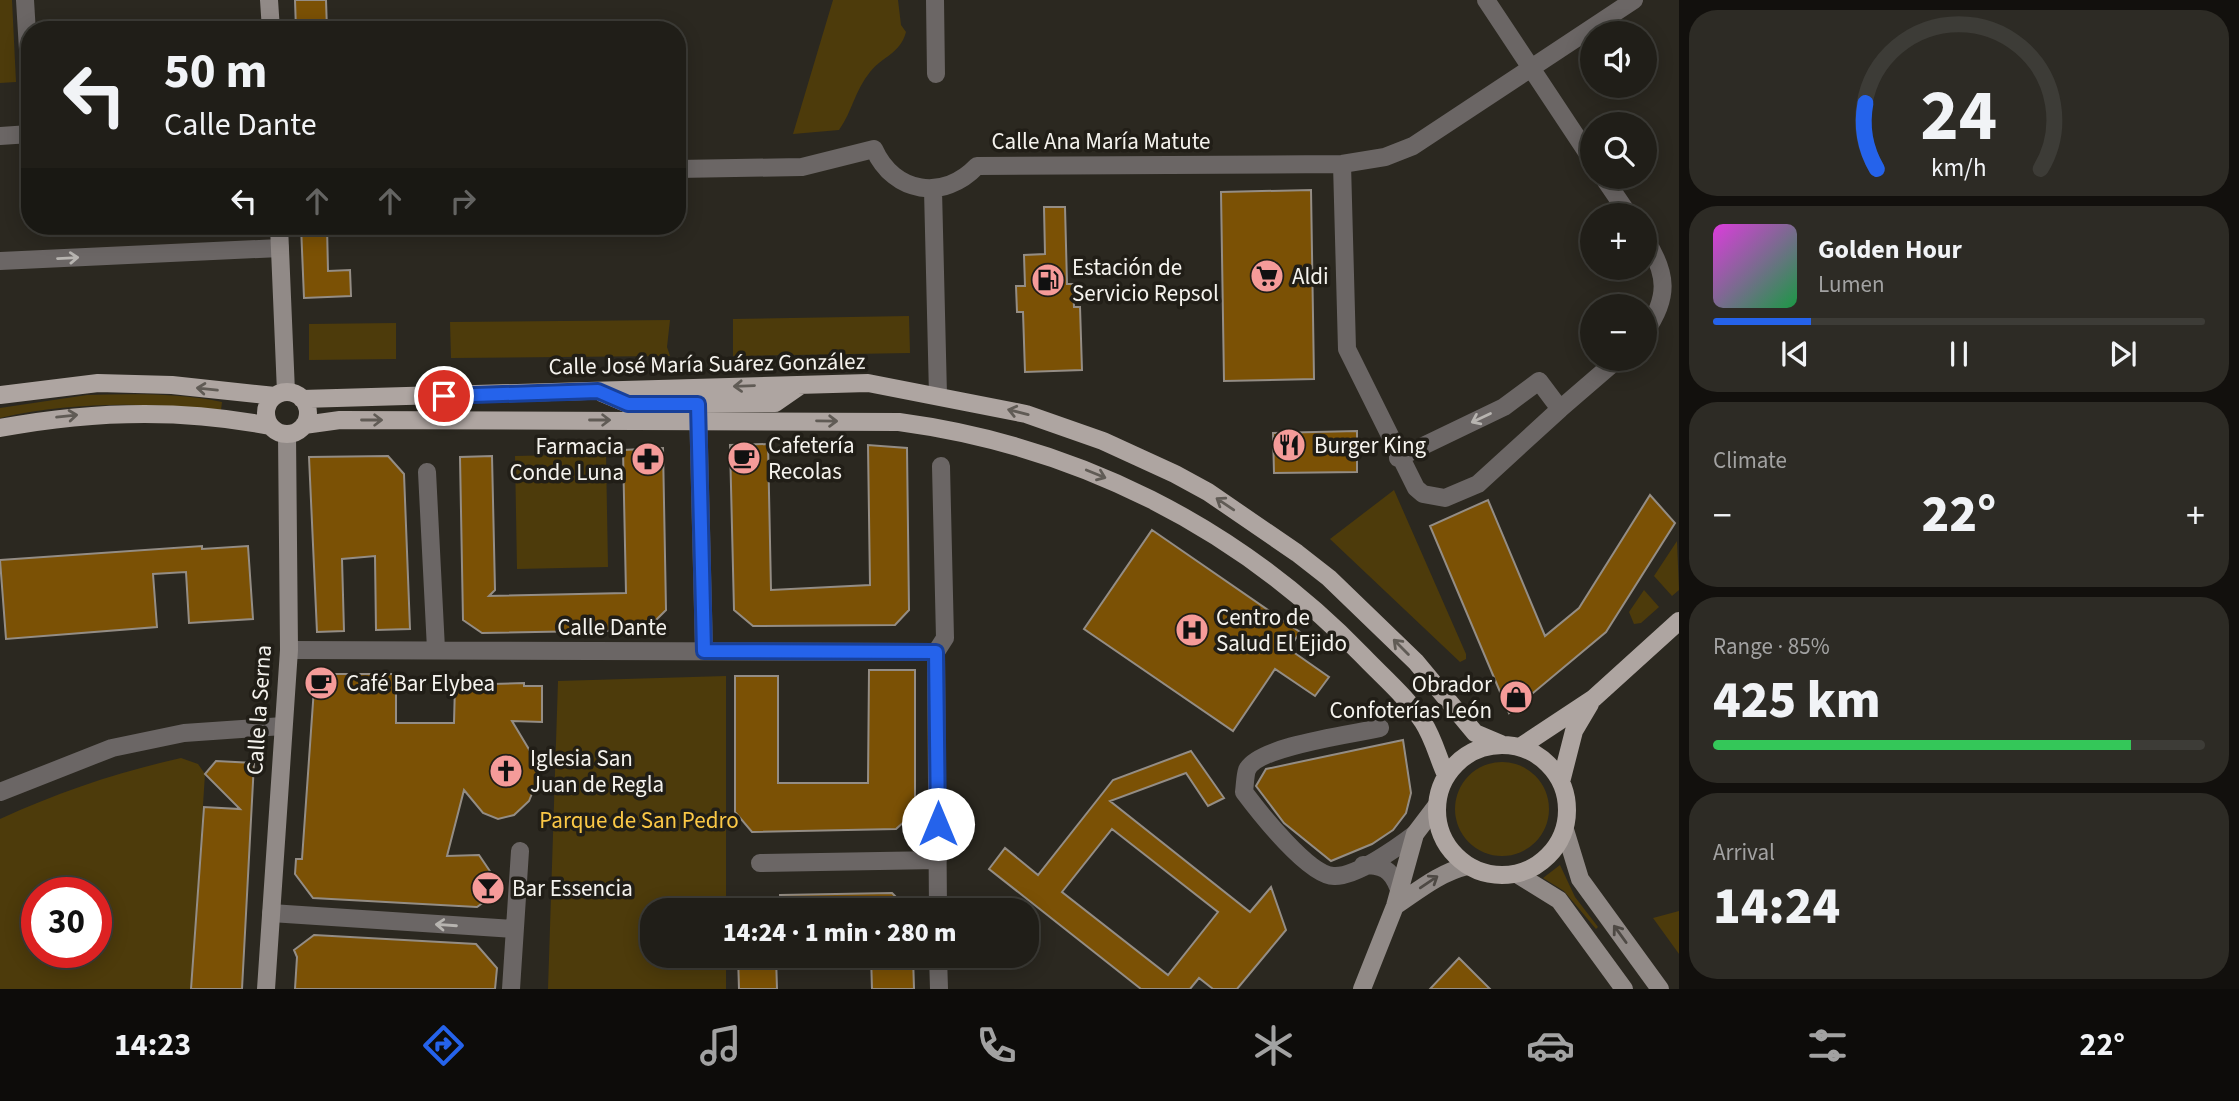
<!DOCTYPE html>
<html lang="en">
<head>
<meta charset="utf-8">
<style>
	:root { --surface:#201e18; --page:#2d2b25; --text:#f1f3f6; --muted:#a2a2a2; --line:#3d3c37; --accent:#2563eb }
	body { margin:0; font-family:"Source Sans 3",sans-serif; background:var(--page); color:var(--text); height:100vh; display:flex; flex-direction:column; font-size:26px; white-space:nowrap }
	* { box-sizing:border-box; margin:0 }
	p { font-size:23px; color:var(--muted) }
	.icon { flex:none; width:38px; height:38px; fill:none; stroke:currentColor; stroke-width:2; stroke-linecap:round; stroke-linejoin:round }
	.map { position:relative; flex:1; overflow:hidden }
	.drawer { display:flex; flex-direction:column; gap:10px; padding:10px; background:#12100d; width:560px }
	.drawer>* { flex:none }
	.guide { position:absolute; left:21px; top:21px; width:665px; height:214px; border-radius:28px; box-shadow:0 4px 18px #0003,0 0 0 2px var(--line); background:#201e18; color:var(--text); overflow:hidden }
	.fabs { position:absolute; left:1580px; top:21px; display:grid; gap:14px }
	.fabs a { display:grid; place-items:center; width:77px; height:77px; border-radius:50%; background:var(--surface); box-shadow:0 4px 18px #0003,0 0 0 2px var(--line); font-size:35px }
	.speed { position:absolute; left:21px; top:877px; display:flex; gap:14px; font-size:35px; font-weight:700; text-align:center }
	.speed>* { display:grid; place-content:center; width:91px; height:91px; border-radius:50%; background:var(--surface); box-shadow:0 4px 18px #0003,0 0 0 2px var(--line); line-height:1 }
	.speed .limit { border:10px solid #d22; background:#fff; color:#111 }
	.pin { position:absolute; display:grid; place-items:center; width:60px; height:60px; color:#fff; margin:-30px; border:4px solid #fff; border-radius:50%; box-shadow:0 2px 7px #0007 }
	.me { position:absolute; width:77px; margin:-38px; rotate:0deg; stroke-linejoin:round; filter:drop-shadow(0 0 5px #0008) }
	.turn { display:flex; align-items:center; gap:24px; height:147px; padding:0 28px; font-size:32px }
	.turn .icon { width:91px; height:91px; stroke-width:2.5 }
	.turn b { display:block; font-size:49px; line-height:60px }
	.lanes { display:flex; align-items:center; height:66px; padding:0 28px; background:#0003; justify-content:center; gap:35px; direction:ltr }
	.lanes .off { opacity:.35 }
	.big { font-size:52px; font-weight:800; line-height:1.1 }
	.drawer .card { flex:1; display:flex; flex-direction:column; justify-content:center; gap:10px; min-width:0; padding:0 24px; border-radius:28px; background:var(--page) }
	.drawer .dial { align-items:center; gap:0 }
	.dial svg { height:182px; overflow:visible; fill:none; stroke:var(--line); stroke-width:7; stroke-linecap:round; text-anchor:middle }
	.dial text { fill:var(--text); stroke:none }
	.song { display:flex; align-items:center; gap:21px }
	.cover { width:84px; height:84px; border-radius:10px; background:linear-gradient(135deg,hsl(300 70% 55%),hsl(140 70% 35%)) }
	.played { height:7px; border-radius:4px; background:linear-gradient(90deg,var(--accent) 20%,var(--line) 20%) }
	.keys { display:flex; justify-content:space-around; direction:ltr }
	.heat { display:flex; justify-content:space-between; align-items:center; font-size:38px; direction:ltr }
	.charge { height:10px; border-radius:5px; background:linear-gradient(90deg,#34c759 85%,var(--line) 0) }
	.trip { position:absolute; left:640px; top:898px; width:399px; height:70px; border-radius:28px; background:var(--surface); box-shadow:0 4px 18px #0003,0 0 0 2px var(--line); font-weight:800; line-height:70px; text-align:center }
	.dock { display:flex; height:112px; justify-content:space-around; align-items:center; background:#0d0c0a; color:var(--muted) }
	.dock .icon { width:49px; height:49px }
	.dock .active { color:var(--accent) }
	.dock b { font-size:32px; color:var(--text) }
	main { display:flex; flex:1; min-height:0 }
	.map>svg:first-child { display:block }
	.green { fill:#4d3b0b; fill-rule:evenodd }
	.building { fill:#7b5105; stroke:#948d85; stroke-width:2; fill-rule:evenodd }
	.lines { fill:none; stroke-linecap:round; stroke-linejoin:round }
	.street { stroke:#6b6665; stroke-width:18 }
	.secondary { stroke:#918a87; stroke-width:18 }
	.primary { stroke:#aea5a1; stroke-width:18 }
	.oneway { stroke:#b7b4b0 }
	.oneway2 { stroke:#605b55 }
	.oneway3 { stroke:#4e4944 }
	.route-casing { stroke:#184099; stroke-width:18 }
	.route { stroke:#2563eb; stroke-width:12 }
	.labels { text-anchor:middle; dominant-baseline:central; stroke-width:7; stroke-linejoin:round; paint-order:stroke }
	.street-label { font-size:23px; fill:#f5f3ee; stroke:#211e17 }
	.poi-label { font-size:23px; fill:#f5f3ee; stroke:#211e17; text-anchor:start }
	.park-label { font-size:23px; fill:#fbc846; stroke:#211e17 }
</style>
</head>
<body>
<main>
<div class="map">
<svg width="1679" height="989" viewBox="0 0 1679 989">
	<rect width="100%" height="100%" fill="#2b2820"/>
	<!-- green -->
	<path class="green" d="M0 0H12L16 82 0 83Z
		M833 0H898L901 25 906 32C900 54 883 56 870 72 855 90 852 112 839 130L793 134Z
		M909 316 910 353 733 356V319Z
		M670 320 667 347 670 356 451 358 450 322Z
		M396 323V359L309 360V324Z
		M87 395C132 394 178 393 222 402L221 410C146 403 75 401 0 418V408Z
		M606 454 608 567 517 569 515 456Z
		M1394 490 1466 654V659L1460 662 1330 539Z
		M1677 541 1679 590 1672 596 1654 576Z
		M1644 590 1659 607 1641 623 1634 624 1629 612Z
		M726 676V910H653V956H726V989H548L558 681Z
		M181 758 198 764 205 774 191 989H0V819C59 792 118 772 181 758ZM37 892H96V952H37Z
		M1455 809a47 47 0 1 1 94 0a47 47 0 1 1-94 0Z
		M1560 865 1575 897 1598 927 1596 929 1564 891 1543 878Z
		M1679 911V954L1653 918Z"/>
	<!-- building -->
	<path class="building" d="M295 0H326L327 30H296Z
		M1311 190 1314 379 1224 381 1221 192Z
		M1044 207H1065L1067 284H1073L1074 307H1080L1082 370 1025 372 1023 312H1017L1016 286H1025L1024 255 1045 254Z
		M301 226H327L328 271 350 270 351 296 304 298Z
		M1357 431V472L1274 473 1273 433Z
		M768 444 771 590 870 585 868 445 907 448 909 610 895 625 753 626 734 610 730 445Z
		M663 448 666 610 646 630 482 633 463 620 460 457 492 456 495 590 489 596 626 593 623 450Z
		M388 456 404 474 410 629 376 630 375 556 342 559 344 631 317 632 309 457Z
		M1650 495 1675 523 1606 632 1509 713 1430 526 1488 500 1545 636 1579 608Z
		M1152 530 1300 632 1289 649 1329 677 1315 696 1275 669 1233 731 1084 629Z
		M202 546V549L248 546 253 619 189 623 186 572 153 574 157 627 6 639 0 560Z
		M869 670H915V812L896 829 752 832 735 812V676H778V783H868Z
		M315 674H396V723H454L455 685 524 683V686H542V722L512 721 539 766 540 781H537L529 801 514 815 498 819 483 813 464 790 447 856 479 855 502 889 477 907 313 898 295 874 296 859H302Z
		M1403 740 1411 793 1406 813 1393 830 1372 844 1331 861 1284 823 1256 786 1266 769Z
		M1191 751 1224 798 1208 806 1186 773 1110 801 1250 912 1271 887 1286 930 1237 989H1213L1199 978 1190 989H1141L989 869 1005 848 1038 875 1113 780ZM1112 829 1218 912 1168 975 1062 892Z
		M216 761 254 763 242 989H191L204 807 240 809 205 774Z
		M892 893 909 910H780V895Z
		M314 935 476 944 497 968 495 989H295L297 957 294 950Z
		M738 956H776L777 989H739Z
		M871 956H913L914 989H872Z
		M1459 958 1490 989H1430Z"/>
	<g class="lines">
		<!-- street -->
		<path class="street" d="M25 0 30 83
			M935 0 936 74
			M1486 0 1592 160
			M0 136 30 134
			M1342 164 1347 349 1416 488 1423 494 1445 498 1478 484 1560 409 1539 381 1504 407 1398 458
			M677 169 802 167 874 149C894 194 944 201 977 166L1342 164 1385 157 1413 146 1634 0
			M1603 177 1629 215
			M933 190 938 395
			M1645 239C1668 274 1669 298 1645 332
			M0 261 280 248
			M698 406 704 651
			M1560 409 1618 359
			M427 472 436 649
			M289 650 936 652
			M1380 728C1354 734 1257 746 1247 770 1245 776 1245 785 1244 792 1259 812 1309 876 1334 876 1356 877 1398 847 1415 834
			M0 792 112 748 184 733 283 726
			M760 863 938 860
			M1363 865C1382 865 1391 869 1398 887
			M938 910 936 652 945 638 941 466
			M271 913 514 929
			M938 956 939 989
			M511 989 520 851"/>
		<!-- secondary -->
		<path class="secondary" d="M269 0 271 30
			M279 226 286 392
			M1565 830 1580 879 1660 989
			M1517 874 1559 900 1624 989
			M1395 906C1419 890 1439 873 1467 866
			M266 989 289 650 287 434
			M1362 989 1395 906 1415 834 1437 805"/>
		<!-- primary -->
		<path class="primary" d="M266 413a21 21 0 1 1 42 0a21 21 0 1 1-42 0Z
			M602 393 628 404 775 403 801 385
			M0 395 98 383 172 385 275 396
			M302 399 868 383 1026 414 1103 441 1175 474 1208 492 1297 553 1329 578 1416 662 1475 733 1501 744
			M304 425 340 420 899 422C1077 446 1237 526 1363 656 1383 677 1407 697 1423 722 1434 739 1438 758 1446 775
			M0 428C90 411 180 408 270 426
			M1437 810a65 65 0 1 1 130 0a65 65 0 1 1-130 0Z
			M1520 747 1594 698 1679 621
			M1561 782 1574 731 1590 704"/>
	</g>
	<!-- one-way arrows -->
	<defs><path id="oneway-shaft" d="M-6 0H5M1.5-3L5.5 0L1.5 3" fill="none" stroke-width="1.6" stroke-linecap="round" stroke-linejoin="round" transform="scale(1.75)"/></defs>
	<g class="oneway">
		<use href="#oneway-shaft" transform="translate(68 258) rotate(-3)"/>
		<use href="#oneway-shaft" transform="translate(1481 418) rotate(155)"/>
		<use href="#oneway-shaft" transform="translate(446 925) rotate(-176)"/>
	</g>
	<g class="oneway2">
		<use href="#oneway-shaft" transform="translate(744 386) rotate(178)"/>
		<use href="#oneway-shaft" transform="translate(207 389) rotate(-174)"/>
		<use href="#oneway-shaft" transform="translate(1018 412) rotate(-166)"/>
		<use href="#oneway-shaft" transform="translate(67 416) rotate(-6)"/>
		<use href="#oneway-shaft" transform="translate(372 420)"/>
		<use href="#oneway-shaft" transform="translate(600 420)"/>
		<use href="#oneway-shaft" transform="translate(827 421) rotate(1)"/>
		<use href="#oneway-shaft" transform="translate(1096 474) rotate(22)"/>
		<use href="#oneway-shaft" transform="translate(1225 504) rotate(-146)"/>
		<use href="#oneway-shaft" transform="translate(1401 647) rotate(-135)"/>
	</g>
	<g class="oneway3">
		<use href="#oneway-shaft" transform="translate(1429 882) rotate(-34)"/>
		<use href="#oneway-shaft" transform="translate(1620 934) rotate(-126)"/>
	</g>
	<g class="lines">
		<defs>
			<path id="route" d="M444 396 598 391 628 404H698L704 651 936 652 938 824"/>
		</defs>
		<!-- route casing -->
		<use href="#route" class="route-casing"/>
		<!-- route -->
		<use href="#route" class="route"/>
	</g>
	<!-- icons -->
	<defs>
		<symbol id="supermarket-disc" viewBox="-11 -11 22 22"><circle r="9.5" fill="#f59b99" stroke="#211e17"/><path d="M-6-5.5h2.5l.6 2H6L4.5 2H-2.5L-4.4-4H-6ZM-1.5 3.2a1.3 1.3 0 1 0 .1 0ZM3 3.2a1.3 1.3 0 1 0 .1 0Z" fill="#111"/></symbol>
		<symbol id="fuel-disc" viewBox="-11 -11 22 22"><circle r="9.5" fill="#f59b99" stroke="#211e17"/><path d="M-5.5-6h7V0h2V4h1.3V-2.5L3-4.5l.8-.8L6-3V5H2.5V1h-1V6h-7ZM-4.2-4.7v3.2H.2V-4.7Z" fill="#111"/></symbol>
		<symbol id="restaurant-disc" viewBox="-11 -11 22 22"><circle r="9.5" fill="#f59b99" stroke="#211e17"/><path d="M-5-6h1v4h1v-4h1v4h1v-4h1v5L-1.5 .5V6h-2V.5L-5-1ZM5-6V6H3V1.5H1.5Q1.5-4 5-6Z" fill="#111"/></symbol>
		<symbol id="cafe-disc" viewBox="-11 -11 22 22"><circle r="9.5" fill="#f59b99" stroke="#211e17"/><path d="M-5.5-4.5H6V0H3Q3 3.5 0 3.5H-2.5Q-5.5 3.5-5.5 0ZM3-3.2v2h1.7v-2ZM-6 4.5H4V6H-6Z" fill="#111"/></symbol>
		<symbol id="pharmacy-disc" viewBox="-11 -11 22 22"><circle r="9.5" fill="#f59b99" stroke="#211e17"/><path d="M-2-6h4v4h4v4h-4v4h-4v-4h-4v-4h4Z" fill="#111"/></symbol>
		<symbol id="hospital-disc" viewBox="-11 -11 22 22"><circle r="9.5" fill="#f59b99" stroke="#211e17"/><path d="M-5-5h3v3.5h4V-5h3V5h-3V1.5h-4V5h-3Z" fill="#111"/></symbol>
		<symbol id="shop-disc" viewBox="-11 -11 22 22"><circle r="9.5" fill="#f59b99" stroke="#211e17"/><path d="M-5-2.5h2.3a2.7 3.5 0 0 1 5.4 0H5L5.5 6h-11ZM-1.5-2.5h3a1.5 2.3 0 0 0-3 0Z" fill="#111"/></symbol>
		<symbol id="church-disc" viewBox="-11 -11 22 22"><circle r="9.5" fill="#f59b99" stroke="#211e17"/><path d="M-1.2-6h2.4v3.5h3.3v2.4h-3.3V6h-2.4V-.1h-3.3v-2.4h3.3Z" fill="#111"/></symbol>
		<symbol id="bar-disc" viewBox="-11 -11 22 22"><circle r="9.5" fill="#f59b99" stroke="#211e17"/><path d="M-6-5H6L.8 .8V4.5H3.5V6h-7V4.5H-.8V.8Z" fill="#111"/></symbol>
	</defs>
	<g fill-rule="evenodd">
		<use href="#supermarket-disc" x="1248" y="257" width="38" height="38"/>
		<use href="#fuel-disc" x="1029" y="261" width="38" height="38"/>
		<use href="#restaurant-disc" x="1270" y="426" width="38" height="38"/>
		<use href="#cafe-disc" x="725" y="439" width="38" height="38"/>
		<use href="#pharmacy-disc" x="629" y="440" width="38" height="38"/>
		<use href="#hospital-disc" x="1173" y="611" width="38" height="38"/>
		<use href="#cafe-disc" x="302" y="664" width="38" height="38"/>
		<use href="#shop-disc" x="1497" y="678" width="38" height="38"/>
		<use href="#church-disc" x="487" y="752" width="38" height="38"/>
		<use href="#bar-disc" x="469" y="869" width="38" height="38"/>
	</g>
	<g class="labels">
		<!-- street labels -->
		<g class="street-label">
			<text x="1101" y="141">Calle Ana María Matute</text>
			<text transform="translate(707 364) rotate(-1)">Calle José María Suárez González</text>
			<text x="612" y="627">Calle Dante</text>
			<text transform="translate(259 710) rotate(-86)">Calle la Serna</text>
		</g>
		<!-- poi labels -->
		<g class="poi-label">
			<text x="1072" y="267">Estación de<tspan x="1072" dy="26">Servicio Repsol</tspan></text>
			<text x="1292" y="276">Aldi</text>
			<text x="768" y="445">Cafetería<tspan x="768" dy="26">Recolas</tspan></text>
			<text x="1314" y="445">Burger King</text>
			<text x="624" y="446" text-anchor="end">Farmacia<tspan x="624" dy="26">Conde Luna</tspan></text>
			<text x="1216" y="617">Centro de<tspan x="1216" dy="26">Salud El Ejido</tspan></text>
			<text x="346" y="683">Café Bar Elybea</text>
			<text x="1492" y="684" text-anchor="end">Obrador<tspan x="1492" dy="26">Confoterías León</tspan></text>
			<text x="530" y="758">Iglesia San<tspan x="530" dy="26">Juan de Regla</tspan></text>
			<text x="512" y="888">Bar Essencia</text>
		</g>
		<!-- park labels -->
		<g class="park-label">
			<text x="639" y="820">Parque de San Pedro</text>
		</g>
	</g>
</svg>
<div class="fabs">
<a><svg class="icon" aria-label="sound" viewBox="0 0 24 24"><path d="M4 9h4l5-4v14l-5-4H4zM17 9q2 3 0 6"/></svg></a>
<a><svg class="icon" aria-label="search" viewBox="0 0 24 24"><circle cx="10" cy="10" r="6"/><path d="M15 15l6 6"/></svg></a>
<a>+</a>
<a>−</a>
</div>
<div class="speed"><div class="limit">30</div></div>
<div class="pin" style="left:444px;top:396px;background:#d93025"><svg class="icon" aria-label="arrive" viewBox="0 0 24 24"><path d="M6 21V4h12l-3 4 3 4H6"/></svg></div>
<svg class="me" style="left:938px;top:824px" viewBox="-20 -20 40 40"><circle r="19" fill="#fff"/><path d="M0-13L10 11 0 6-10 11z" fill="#2563eb"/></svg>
<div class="trip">14:24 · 1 min · 280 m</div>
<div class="guide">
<div class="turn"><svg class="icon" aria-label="left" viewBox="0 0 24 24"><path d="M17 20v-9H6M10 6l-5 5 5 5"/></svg><div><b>50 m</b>Calle Dante</div></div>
<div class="lanes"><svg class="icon" aria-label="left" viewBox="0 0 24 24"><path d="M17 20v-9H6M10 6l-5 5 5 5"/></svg><svg class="icon off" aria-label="ahead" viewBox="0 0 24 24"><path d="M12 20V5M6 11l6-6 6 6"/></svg><svg class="icon off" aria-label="ahead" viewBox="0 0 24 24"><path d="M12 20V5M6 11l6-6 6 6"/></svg><svg class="icon off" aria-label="right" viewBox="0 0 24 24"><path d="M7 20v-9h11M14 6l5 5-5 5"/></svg></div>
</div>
</div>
<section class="drawer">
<div class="card dial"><svg viewBox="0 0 100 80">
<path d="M14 69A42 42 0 1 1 86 69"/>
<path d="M14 69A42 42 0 0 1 9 40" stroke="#2563eb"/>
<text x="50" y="56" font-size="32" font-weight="700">24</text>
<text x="50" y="72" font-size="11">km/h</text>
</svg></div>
<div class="card">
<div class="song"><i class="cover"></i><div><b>Golden Hour</b><p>Lumen</p></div></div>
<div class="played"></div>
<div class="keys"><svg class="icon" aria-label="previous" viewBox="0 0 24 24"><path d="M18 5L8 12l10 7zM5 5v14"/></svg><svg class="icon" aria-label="pause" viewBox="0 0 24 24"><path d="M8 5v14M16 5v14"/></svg><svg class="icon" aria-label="next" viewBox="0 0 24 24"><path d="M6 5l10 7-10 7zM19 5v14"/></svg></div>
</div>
<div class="card"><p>Climate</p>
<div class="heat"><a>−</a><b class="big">22°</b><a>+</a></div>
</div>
<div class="card"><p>Range · 85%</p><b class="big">425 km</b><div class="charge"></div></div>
<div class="card"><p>Arrival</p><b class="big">14:24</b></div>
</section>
</main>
<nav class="dock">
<b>14:23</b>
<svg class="icon active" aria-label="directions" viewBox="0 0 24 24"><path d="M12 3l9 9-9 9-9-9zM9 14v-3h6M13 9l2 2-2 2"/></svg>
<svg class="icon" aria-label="music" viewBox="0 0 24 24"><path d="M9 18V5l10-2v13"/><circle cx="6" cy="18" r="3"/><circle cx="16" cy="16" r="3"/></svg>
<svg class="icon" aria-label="phone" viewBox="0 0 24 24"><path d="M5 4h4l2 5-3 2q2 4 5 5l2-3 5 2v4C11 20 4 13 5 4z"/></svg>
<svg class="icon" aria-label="climate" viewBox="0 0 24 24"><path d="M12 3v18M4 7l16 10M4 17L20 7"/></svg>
<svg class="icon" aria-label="car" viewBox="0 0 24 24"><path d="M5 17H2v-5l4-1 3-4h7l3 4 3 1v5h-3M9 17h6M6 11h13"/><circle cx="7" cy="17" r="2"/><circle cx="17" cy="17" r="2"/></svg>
<svg class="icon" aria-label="filters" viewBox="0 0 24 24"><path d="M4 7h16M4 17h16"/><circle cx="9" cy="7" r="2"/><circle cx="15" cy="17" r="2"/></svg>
<b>22°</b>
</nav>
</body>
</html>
